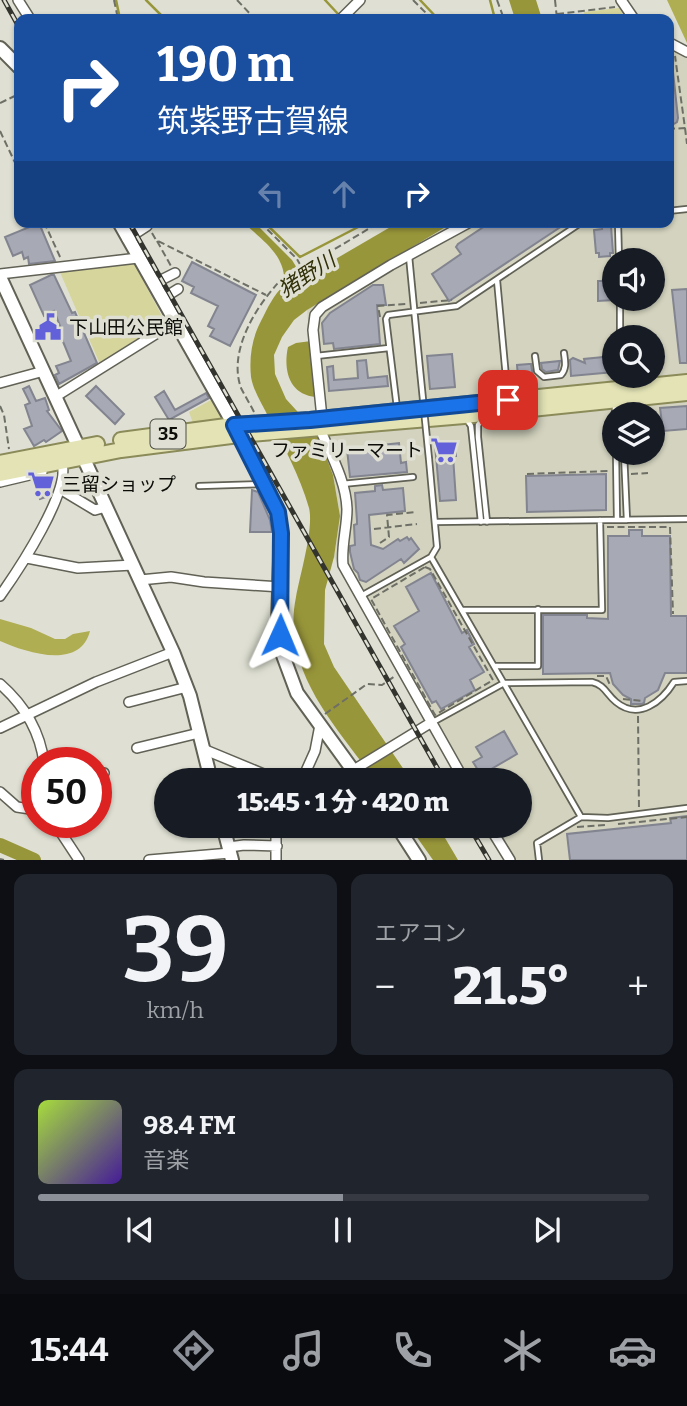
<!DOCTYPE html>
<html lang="ja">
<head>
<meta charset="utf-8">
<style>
	:root { --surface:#171b24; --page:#20242c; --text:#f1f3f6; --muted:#9ea1a6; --line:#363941; --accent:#8c9099 }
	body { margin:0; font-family:Bitter,"Noto Sans JP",serif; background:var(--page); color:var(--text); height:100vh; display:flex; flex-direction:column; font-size:26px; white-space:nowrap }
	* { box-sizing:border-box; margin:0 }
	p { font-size:23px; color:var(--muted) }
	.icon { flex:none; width:38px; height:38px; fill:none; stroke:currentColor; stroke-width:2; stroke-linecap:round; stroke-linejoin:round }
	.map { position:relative; height:860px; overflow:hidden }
	.details { display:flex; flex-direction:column; gap:14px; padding:14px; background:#0d0f14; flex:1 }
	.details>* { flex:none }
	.top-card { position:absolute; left:14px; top:14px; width:660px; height:214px; border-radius:14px; box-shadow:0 2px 5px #0004; background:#1a4fa0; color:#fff; overflow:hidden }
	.fabs { position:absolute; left:602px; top:248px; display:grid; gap:14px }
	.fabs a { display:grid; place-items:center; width:63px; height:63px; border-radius:50%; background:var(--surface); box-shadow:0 2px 5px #0004; font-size:35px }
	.speed { position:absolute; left:21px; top:747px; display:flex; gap:14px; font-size:35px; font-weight:700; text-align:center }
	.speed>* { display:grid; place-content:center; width:91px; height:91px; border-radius:50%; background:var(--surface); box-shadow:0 2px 5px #0004; line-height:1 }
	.speed .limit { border:10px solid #d22; background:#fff; color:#111 }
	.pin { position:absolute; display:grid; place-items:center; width:60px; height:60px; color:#fff; margin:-30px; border-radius:14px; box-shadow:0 4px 10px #0006 }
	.me { position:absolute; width:77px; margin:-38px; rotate:1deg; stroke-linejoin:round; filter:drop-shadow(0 0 5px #0008) }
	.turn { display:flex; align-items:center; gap:24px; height:147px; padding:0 28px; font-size:32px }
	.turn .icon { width:91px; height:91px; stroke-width:2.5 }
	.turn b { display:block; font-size:49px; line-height:60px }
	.lanes { display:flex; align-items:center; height:66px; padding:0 28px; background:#0003; justify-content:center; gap:35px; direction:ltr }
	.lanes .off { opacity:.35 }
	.big { font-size:52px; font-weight:800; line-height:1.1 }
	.details .card { flex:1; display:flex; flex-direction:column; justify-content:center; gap:10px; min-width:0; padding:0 24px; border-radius:14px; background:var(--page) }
	.details .dial { align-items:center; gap:0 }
	.dial b { font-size:91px; line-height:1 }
	.song { display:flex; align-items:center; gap:21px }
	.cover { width:84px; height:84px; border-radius:10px; background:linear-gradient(135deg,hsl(80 70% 55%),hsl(260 70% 35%)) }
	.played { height:7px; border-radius:4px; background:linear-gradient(90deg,var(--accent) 50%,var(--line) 50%) }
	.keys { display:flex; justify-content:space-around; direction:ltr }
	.heat { display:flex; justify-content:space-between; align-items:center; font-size:38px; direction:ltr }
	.details .tiles { flex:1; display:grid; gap:14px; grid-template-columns:1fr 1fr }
	.card:last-child { grid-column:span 2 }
	.trip { position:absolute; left:154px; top:768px; width:378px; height:70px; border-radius:35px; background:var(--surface); box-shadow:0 2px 5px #0004; font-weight:800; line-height:70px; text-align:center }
	.tabs { display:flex; height:112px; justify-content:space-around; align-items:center; background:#090b0e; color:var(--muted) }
	.tabs .icon { width:49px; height:49px }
	.tabs .current { color:var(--accent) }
	.tabs b { font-size:32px; color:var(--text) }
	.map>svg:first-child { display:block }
	.built { fill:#d3d3bf; fill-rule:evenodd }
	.green { fill:#d5d59c }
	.forest { fill:#b0ae53 }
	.water { fill:#98963a }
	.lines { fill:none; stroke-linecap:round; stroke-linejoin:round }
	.stream { stroke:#98963a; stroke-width:2.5 }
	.river { stroke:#98963a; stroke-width:14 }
	.building { fill:#a7a9b5; stroke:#82848f; stroke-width:2 }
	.lane-casing { stroke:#616156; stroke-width:8 }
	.street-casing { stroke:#616156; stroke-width:12 }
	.secondary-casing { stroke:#616156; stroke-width:16 }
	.primary-casing { stroke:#8b8b5a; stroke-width:18 }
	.path { stroke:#6e6f66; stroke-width:2; stroke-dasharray:7 3.5; stroke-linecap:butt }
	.lane { stroke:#fff; stroke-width:4.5 }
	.street { stroke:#fff; stroke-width:9 }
	.secondary { stroke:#fff; stroke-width:12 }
	.primary { stroke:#e3e3b6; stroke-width:14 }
	.rail-casing { stroke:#33342e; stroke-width:5 }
	.rail { stroke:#dfe0d3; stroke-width:2.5; stroke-dasharray:8; stroke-linecap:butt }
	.lane-bridge-casing { stroke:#616156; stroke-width:8; stroke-linecap:butt }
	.lane-bridge { stroke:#fff; stroke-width:4.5 }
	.route-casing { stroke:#114b97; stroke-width:18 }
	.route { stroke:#1a73e8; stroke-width:12 }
	.labels { text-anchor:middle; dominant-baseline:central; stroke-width:7; stroke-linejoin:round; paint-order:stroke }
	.shield { fill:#dfe0d3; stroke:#4b4c45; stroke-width:2 }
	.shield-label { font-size:18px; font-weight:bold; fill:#0c0c08 }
	.poi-label { font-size:19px; fill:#0c0c08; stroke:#dfe0d3; text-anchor:start }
	.water-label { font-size:21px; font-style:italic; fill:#313008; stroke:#dfe0d3 }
</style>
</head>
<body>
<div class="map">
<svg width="687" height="860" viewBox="0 0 687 860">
	<rect width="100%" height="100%" fill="#dfe0d3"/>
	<!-- built -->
	<path class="built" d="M687 45V860H503L483 826H520V780H458L334 557 340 516 333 475 317 433 307 310 454 222H668L669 46ZM614 261H653V299H614ZM614 338H653V376H614ZM614 415H653V453H614Z"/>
	<!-- green -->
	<path class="green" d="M619 8 626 19H585L584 12Z
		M134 263 165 322 100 364 59 270Z
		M213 399 221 410 223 419 193 423 189 412Z"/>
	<!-- forest -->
	<path class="forest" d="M667 0H687V43Z
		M0 619 31 628 55 639H65L73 634 90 631C80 671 25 652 0 641Z"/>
	<!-- water -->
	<path class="water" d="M509 0H536L542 19H515Z
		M243 222H254L292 260 303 278 399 222H454L307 310 294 320 282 337 274 355 275 374 286 399 317 433 333 475 340 516 334 557 325 590 324 644 334 667 411 780H375C335 725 281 670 296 597 300 575 314 528 309 508 300 476 283 445 268 416 262 404 253 390 251 377 249 357 252 338 261 321 268 307 273 296 284 285 287 256 263 241 243 222Z
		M311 341 316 397C289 395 283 370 288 347L296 343Z
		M409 826H438L458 860H433Z"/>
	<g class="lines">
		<!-- stream -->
		<path class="stream" d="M116 0 120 19
			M146 0 165 19
			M325 0 339 15
			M420 0 438 19
			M490 0 495 19
			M264 222 300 257 362 225 360 222"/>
		<!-- river -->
		<path class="river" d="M0 845 34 860"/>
	</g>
	<!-- building -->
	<path class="building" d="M668 72H673L678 118 677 122 672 125H668Z
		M491 222H568L449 301 432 274 461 254 456 247 458 244Z
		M39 223 55 261 29 264 28 257 24 259 22 252 13 256 5 237Z
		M602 226H611L613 253H610V256L599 257V253H596L594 230 602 229Z
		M192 262 256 295 230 346 210 336 214 329 208 326 218 306 191 293 194 287 182 281Z
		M51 275H54L72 313 75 312 97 363 59 384 55 375 59 373 56 366 71 361 57 327 60 326 54 311 44 316 30 285Z
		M598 281H614V300L598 301Z
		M373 285H383L386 305H377L380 344 334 349 333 343 324 344 322 323 330 313Z
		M687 289V363H680L672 290Z
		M452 354 455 387 430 389 427 356Z
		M613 356 614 372 571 376 570 360 573 358 585 363 584 359Z
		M366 360 368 378 387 376 388 386 329 391 327 367 333 366 334 380 358 378 357 361Z
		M560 361 558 370 546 372 542 369 541 363Z
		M529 364H531L533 376 518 377 517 365Z
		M29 386 36 401 45 398 49 410 47 411 62 431 49 440 46 442 44 440 34 446 24 429 32 426 25 405 30 403 23 389Z
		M96 386 124 414 115 424 86 396Z
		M164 391 175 410 206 393 209 398 169 420 155 397Z
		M687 406V429L663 431 660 408Z
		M399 443 401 463 406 462 407 472 350 477 347 449Z
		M455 443 456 456H453L456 500 440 501 435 445Z
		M606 474V510L527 512 526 476Z
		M48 476 51 490 48 491 46 497 40 499 33 481Z
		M382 485 383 490 403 488 405 511 369 515 371 545 383 549 398 539 400 541 407 537 409 540 411 538 419 549 404 563 401 559 366 582 360 580 358 573 354 569 350 552V546L355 545 354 525 357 524V521L355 493 375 491V486Z
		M252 490 258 492 270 520 272 532H250Z
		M629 530H642V536H670L671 616H687V673H665L658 690 645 698 644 703 642 704H631V699L623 695 613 684 610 673 543 674V615H587V618L608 619V536H629Z
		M431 573 462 633 467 630 474 644 469 647 484 672 470 680 475 690 441 709 436 701 432 703 401 647 405 644 394 626 419 611 406 587Z
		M504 731 517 754 481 775 473 762 482 757 476 747Z
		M687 816V860H570L567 834 671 823 670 818Z"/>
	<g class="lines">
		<defs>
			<path id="lane" d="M668 211 687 209
				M618 222 619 261
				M409 256 420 370
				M497 280 508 399
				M620 299V338
				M316 356 389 348
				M535 356 537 371 544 377 561 375C567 368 565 361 564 353
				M615 402V415
				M622 403 623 415
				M397 408 386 319 388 315 457 306 582 222
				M484 418 478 425V437L487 522
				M467 420 471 426 481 522
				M616 453 617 520
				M624 453 627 520
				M342 484 413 477
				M199 486 263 484
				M435 522 687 519
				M431 557 581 817
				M361 596 431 557 437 547 429 459
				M463 610H602L600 520
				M495 666H538V609
				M433 722 504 683 592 682C605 685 606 694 616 702 639 721 662 701 674 682L687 681
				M539 860 537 843 581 817 608 818 687 808"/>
			<path id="street" d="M18 0 30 19
				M621 0 634 19
				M341 19 360 0
				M668 42 687 52
				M127 239 147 226
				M0 274 138 258
				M153 284 175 273
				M162 299 178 289
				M0 383 44 371
				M55 397 175 322
				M322 418 313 330 315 315 322 307 391 265 470 222
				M320 429C331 455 346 481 347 509 347 528 341 546 343 565L464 780
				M0 482 42 472
				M60 489 95 510 106 507
				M27 558 78 568 133 565
				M140 580 171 577 204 582 281 587
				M0 596C17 572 74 487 61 461
				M0 684C24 705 40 731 44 763
				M129 702 187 687
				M0 728 96 682 173 652
				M137 748 199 733
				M203 749 278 780
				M352 771 432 722
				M96 775 104 773
				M302 780 315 751 320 725
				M0 792 17 807 37 810
				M54 822 79 860
				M489 826 510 860
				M229 847 244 845 277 846
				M149 860 230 853
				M276 860V826"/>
			<path id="secondary" d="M0 48 19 67
				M119 222 234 425 278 512 281 533 278 620 281 650 297 693 360 780
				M0 277 173 652 190 696 211 780
				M223 826 232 860
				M397 826 419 860"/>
			<path id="primary" d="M121 440 234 425 310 420 687 382
				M0 463 97 444
				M0 474 121 450 239 435 464 416 687 393"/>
		</defs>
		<!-- lane casing -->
		<use href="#lane" class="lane-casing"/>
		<!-- street casing -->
		<use href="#street" class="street-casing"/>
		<!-- secondary casing -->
		<use href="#secondary" class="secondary-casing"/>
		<!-- primary casing -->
		<use href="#primary" class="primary-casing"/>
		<!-- path -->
		<path class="path" d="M114 0 118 19
			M237 0 255 19
			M413 0 432 19
			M497 0 504 19
			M555 0 557 19
			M557 14 615 7
			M0 103 19 94
			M685 128 687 144
			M668 129 685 128 675 56
			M0 131 19 171
			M44 222 61 259
			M260 222 297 259 302 268
			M152 233 156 240 266 295
			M157 241 171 266
			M420 303 452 300
			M380 317 378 306 407 304
			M0 406 4 415 9 449
			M254 412C250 404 245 396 241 388 228 352 255 308 278 283L380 222
			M527 474 608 471
			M631 474 648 473
			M607 527H670L673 614
			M374 529 417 524
			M380 543 389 537 387 515 416 512
			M425 567 430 569 493 680 435 715 371 599Z
			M597 676H606L610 685
			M623 699 642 701
			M325 714 367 684 382 685 395 676
			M638 716 639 809
			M618 824 687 817
			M577 827 606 825
			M0 859 4 860"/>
		<!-- lane -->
		<use href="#lane" class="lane"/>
		<!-- street -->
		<use href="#street" class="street"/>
		<!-- secondary -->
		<use href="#secondary" class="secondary"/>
		<!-- primary -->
		<use href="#primary" class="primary"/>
		<defs>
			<path id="rail" d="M4 0 19 27
				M129 222 444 780
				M469 826 489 860"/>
		</defs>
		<!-- rail casing -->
		<use href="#rail" class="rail-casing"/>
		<!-- rail -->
		<use href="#rail" class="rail"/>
		<defs>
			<path id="lane-bridge" d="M420 370 429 459"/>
		</defs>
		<!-- lane-bridge casing -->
		<use href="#lane-bridge" class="lane-bridge-casing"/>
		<!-- lane-bridge -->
		<use href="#lane-bridge" class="lane-bridge"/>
	</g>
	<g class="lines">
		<defs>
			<path id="route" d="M280 635 281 533 278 512 234 425 310 420 508 400"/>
		</defs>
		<!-- route casing -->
		<use href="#route" class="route-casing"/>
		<!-- route -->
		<use href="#route" class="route"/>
	</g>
	<!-- icons -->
	<defs>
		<symbol id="civic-bare" viewBox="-9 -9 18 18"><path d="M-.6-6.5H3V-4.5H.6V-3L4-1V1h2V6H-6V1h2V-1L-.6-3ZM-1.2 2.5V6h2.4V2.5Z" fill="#6261da" stroke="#dfe0d3" stroke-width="2.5" paint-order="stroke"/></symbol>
		<symbol id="supermarket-bare" viewBox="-9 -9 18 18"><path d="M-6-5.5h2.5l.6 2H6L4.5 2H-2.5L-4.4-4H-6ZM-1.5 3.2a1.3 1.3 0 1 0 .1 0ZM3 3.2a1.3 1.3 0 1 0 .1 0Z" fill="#6261da" stroke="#dfe0d3" stroke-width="2.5" paint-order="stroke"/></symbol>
	</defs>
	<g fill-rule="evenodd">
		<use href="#civic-bare" x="29" y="308" width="38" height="38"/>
		<use href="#supermarket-bare" x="425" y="431" width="38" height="38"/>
		<use href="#supermarket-bare" x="22" y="465" width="38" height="38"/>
	</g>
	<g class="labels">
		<!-- shield labels -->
		<rect class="shield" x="150.5" y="419.5" width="35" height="29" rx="5"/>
		<g class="shield-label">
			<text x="168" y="434">35</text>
		</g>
		<!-- poi labels -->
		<g class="poi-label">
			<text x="69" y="327">下山田公民館</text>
			<text x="423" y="450" text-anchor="end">ファミリーマート</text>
			<text x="62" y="484">三留ショップ</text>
		</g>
		<!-- water labels -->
		<g class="water-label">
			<text transform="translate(307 275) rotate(-33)">猪野川</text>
		</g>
	</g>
</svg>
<div class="fabs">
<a><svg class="icon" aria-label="sound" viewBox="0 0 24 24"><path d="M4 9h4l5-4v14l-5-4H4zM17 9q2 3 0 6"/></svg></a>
<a><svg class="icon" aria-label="search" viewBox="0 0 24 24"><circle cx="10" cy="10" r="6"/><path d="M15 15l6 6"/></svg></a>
<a><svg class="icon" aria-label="layers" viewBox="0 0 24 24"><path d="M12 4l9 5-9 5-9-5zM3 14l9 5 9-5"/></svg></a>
</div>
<div class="speed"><div class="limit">50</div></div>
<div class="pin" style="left:508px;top:400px;background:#d93025"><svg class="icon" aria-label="arrive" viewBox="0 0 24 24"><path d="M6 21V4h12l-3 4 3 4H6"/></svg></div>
<svg class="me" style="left:280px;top:635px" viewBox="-20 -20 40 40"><path d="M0-17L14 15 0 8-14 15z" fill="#1a73e8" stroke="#fff" stroke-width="4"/></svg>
<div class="trip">15:45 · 1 分 · 420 m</div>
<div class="top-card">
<div class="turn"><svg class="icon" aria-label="right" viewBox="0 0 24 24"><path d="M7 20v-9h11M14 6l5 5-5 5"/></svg><div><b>190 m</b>筑紫野古賀線</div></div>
<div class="lanes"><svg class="icon off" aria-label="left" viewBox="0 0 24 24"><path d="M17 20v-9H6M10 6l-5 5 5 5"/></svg><svg class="icon off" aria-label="ahead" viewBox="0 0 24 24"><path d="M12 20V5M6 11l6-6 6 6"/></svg><svg class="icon" aria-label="right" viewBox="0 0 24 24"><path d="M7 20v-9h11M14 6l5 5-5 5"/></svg></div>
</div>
</div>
<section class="details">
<div class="tiles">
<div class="card dial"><b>39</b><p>km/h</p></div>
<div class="card"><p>エアコン</p>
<div class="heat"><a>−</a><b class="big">21.5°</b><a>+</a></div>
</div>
<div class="card">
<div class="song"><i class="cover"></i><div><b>98.4 FM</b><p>音楽</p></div></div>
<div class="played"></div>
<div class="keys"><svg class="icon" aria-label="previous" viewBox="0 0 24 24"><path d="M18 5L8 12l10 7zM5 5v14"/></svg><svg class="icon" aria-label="pause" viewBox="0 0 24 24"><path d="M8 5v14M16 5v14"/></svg><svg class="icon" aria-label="next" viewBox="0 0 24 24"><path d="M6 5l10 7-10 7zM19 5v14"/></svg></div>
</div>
</div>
</section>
<nav class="tabs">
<b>15:44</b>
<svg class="icon current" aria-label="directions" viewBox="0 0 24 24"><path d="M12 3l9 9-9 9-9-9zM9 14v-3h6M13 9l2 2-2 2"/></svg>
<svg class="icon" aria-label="music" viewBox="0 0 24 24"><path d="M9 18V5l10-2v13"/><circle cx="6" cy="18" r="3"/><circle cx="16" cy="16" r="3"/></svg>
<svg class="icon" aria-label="phone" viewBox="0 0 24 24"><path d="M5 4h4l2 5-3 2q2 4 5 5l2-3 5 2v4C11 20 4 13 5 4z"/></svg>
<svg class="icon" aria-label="climate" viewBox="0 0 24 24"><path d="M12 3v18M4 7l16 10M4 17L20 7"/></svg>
<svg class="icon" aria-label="car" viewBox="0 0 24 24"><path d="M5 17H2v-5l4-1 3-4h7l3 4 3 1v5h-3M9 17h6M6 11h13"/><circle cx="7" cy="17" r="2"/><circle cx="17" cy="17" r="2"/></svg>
</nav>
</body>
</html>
